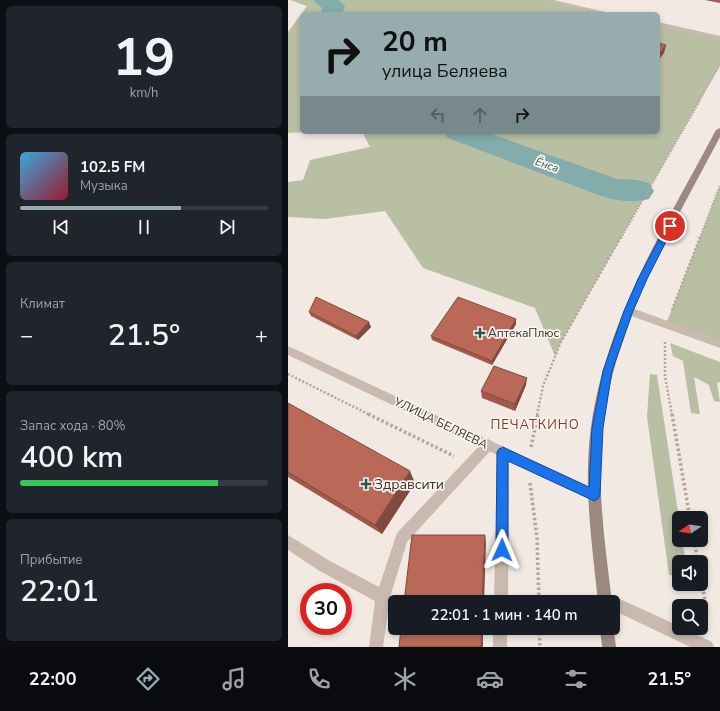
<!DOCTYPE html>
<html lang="ru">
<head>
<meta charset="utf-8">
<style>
	:root { --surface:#171b24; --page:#20242c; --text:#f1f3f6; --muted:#9ea1a6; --line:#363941; --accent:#96acae }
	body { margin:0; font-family:"Nunito Sans",sans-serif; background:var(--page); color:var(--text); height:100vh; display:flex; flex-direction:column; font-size:15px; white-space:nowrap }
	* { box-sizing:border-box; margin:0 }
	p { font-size:13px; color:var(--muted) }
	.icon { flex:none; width:22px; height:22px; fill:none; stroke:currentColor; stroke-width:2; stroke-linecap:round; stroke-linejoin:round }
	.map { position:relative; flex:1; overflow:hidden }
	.sheet { display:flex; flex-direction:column; gap:6px; padding:6px; background:#0d0f14; width:288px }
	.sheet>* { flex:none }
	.hud { position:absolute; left:12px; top:12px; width:360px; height:122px; border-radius:6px; box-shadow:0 2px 6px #0003; background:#96acae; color:#111; overflow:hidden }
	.needle { width:26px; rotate:257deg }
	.controls { position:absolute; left:384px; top:511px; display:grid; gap:8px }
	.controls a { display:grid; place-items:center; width:36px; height:36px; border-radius:6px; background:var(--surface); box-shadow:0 2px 6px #0003; font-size:20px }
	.speed { position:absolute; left:12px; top:583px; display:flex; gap:8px; font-size:20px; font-weight:700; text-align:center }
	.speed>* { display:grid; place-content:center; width:52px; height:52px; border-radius:50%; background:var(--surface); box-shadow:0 2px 6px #0003; line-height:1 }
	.speed .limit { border:6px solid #d22; background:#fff; color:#111 }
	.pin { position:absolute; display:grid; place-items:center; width:34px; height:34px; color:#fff; margin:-17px; border:2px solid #fff; border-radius:50%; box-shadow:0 1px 4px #0007 }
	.me { position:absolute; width:44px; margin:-22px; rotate:1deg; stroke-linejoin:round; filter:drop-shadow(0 0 3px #0008) }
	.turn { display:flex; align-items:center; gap:14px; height:84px; padding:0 16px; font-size:18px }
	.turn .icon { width:52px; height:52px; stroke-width:2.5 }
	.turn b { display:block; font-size:28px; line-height:34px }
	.lanes { display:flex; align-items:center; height:38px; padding:0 16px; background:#0003; justify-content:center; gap:20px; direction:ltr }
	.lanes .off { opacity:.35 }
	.big { font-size:30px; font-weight:600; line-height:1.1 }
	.sheet .widget { flex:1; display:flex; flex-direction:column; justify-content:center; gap:6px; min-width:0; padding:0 14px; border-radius:6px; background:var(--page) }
	.sheet .dial { align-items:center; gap:0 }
	.dial b { font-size:52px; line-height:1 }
	.song { display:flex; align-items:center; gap:12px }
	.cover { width:48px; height:48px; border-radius:6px; background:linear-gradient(135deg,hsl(200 70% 55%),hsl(350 70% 35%)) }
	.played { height:4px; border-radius:2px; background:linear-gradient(90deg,var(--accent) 65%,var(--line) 65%) }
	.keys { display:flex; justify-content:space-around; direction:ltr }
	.heat { display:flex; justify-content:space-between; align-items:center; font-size:22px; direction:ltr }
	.charge { height:6px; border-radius:3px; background:linear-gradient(90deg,#34c759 80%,var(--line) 0) }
	.trip { position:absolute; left:100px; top:595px; width:232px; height:40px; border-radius:6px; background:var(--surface); box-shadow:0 2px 6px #0003; font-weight:600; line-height:40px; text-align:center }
	.menu { display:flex; height:64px; justify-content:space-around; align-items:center; background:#090b0e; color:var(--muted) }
	.menu .icon { width:28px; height:28px }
	.menu .active { color:var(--accent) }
	.menu b { font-size:18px; color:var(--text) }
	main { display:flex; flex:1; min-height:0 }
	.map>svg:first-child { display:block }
	.green { fill:#b8bfa3 }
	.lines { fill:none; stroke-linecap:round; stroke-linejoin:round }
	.river { fill:#84acab; fill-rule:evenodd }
	.path-far3 { stroke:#b5a399; stroke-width:1.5; stroke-dasharray:1 1; stroke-linecap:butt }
	.path-far2 { stroke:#b5a399; stroke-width:2; stroke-dasharray:1.5 1.5; stroke-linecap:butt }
	.path-far1 { stroke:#b5a399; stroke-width:2.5; stroke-dasharray:2 2; stroke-linecap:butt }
	.path { stroke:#b5a399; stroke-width:3.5; stroke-dasharray:2.5 2.5; stroke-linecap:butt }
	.service { fill:#c9b9af; fill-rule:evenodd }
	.minor { fill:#c9b9af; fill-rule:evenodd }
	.tertiary { fill:#c9b9af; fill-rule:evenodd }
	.secondary { fill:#9c8980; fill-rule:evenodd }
	.wall { fill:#a05a4c }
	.shaded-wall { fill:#824a3e }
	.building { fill:#ba6958; stroke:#824a3e }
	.route { fill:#1a73e8; stroke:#114b97 }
	.poi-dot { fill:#265656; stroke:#f9f4ee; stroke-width:1.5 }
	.labels { text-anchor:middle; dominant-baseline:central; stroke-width:3.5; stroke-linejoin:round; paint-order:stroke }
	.far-water-label { font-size:11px; font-style:italic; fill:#265656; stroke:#f9f4ee }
	.poi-label { font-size:12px; fill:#392f2c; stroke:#f9f4ee; text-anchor:start }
	.street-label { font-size:12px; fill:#392f2c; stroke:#f9f4ee }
	.neighbourhood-label { font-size:13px; letter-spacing:1px; fill:#7f3c2d; stroke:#f9f4ee }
	.near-poi-label { font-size:14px; fill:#392f2c; stroke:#f9f4ee; text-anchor:start }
</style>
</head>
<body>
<main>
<section class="sheet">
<div class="widget dial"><b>19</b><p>km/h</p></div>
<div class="widget">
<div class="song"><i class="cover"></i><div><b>102.5 FM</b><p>Музыка</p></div></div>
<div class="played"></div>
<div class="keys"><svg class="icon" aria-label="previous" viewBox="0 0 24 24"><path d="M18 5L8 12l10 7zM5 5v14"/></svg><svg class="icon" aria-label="pause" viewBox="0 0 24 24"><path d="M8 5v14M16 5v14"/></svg><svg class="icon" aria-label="next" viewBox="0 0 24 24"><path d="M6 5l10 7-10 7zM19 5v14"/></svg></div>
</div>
<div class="widget"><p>Климат</p>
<div class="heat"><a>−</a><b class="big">21.5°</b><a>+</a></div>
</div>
<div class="widget"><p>Запас хода · 80%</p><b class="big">400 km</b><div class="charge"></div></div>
<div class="widget"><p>Прибытие</p><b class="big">22:01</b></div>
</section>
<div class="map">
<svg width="432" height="647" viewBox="0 0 432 647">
	<rect width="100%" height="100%" fill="#f1e9e2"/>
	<!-- green -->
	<path class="green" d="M2 0H259L323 14H14V132L0 133V32L19 6Z
		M370 24 432 38V65L273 342 267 356 247 308 135 268 97 211 37 219 0 217V182L15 180 22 160 82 147 74 132H370Z
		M432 186V344L378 324Z
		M382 343 432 362V382L429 383 432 402 426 401 421 385 406 377 412 414 403 413 395 361 385 356Z
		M362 374 369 375 391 518V540H394L398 562H391V576L381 575 359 417Z"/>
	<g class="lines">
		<!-- river -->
		<path class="river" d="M25 0H51L57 6 54 14H32L34 8 29 4Z
			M155 132H198L329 179 349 180 361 183 366 191 361 199C345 203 329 201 313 196L160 138Z"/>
		<!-- path-far3 -->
		<path class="path-far3" d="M410 103 432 65"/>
		<!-- path-far2 -->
		<path class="path-far2" d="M333 238 411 102
			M412 238 432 185"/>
		<!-- path-far1 -->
		<path class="path-far1" d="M384 310 412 237
			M377 342V376L384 415
			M0 374 82 415
			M249 415 255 386 273 342 333 237"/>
		<!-- path -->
		<path class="path" d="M80 414 166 456
			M384 414 402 518
			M243 447 250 414
			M242 483 249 538 251 602
			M406 540 410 562
			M413 577 419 611 414 625
			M251 628 252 647"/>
		<!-- service -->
		<path class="service" d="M341 307 432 340V348L338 314 336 311 338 308Z
			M200 439 204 441 206 445 204 449 119 542 102 597 95 647H81L87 601 30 570 0 550V535L40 560 91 587 109 533 196 441Z
			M325 596 391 626V628H395L424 642 426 647H402L325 610V602H318L320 598Z"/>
		<!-- minor -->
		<path class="minor" d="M0 346 310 491 312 495 310 499 306 501 302 499 221 461 220 602H206L209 455 0 355Z
			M205 628H219V647H205Z"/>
		<!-- tertiary -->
		<path class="tertiary" d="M256 0H266L326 14H316Z
			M370 22 432 36V40L370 26Z"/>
		<!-- secondary -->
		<path class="secondary" d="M432 128V137C384 228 327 322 315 427 308 485 317 544 324 602H310C304 544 295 485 303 427 318 319 378 224 428 130Z
			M325 625 328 647H314L312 628H325Z"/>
	</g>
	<!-- wall -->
	<path class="wall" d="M417 0H432V3Z
		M21 312 83 327 70 340 23 316Z
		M228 324 204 365 144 340 143 336Z
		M238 385 227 411 194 398 193 391Z
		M0 403 127 483 94 534 0 477Z"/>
	<!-- shaded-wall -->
	<path class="shaded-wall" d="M378 45 376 53 370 61V56Z
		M228 319V324L204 365V361Z
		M81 322 83 327 70 340 68 336Z
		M239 378 238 385 227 411V404Z
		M122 471 127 483 94 534 87 525Z
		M197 535 198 544 196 602H194Z
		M194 628H195V647H193Z"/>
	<!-- building -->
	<path class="building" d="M370 43 378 45 370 56Z
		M28 297 81 322 68 336 21 312Z
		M170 297 228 319 204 361 143 336Z
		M206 366 239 378 227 404 193 391Z
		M0 403 122 471 87 525 0 472Z
		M124 535H197L194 602H116Z
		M113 628H194L193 647H111Z"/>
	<!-- route -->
	<path class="route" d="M382 223 386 226 359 279 345 311 324 371 315 428 312 495 310 499 306 501 302 499 220 461V550L218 555 214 557 209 555 208 550 209 452 211 449 215 447 219 449 301 487 304 428 315 371 336 311 350 279 378 226Z"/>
	<!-- markers -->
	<g class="poi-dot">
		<path d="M190 327h4v4h4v4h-4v4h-4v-4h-4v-4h4z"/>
		<path d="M76 478h4v4h4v4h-4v4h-4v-4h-4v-4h4z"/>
	</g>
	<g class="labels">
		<!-- far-water labels -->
		<g class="far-water-label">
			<text transform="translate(259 165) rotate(20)">Ёнса</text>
		</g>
		<!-- poi labels -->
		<g class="poi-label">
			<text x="200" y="333">АптекаПлюс</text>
		</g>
		<!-- street labels -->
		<g class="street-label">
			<text transform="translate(153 423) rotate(26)">УЛИЦА БЕЛЯЕВА</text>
		</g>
		<!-- neighbourhood labels -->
		<g class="neighbourhood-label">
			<text x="247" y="425">ПЕЧАТКИНО</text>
		</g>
		<!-- near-poi labels -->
		<g class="near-poi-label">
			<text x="86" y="484">Здравсити</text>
		</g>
	</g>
</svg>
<div class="controls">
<a><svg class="needle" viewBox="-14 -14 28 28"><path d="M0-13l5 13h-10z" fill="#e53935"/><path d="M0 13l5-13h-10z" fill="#9ea1a6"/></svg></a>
<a><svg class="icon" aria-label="sound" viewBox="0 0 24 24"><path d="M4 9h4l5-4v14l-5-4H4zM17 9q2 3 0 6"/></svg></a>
<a><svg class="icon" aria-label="search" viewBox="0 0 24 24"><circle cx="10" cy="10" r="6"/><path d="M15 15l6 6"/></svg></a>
</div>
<div class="speed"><div class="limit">30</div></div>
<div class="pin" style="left:382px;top:226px;background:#d93025"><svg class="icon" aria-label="arrive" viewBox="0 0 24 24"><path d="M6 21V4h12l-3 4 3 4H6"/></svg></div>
<svg class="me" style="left:214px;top:550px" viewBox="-20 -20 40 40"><path d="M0-17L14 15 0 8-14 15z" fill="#1a73e8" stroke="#fff" stroke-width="4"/></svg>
<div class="trip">22:01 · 1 мин · 140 m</div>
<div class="hud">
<div class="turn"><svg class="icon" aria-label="right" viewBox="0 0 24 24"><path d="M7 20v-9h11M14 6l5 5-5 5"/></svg><div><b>20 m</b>улица Беляева</div></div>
<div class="lanes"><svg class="icon off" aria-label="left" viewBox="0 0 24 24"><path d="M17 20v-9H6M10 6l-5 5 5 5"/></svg><svg class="icon off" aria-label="ahead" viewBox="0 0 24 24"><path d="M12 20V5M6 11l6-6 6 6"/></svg><svg class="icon" aria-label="right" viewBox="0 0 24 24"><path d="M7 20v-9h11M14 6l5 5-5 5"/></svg></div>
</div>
</div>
</main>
<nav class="menu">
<b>22:00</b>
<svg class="icon active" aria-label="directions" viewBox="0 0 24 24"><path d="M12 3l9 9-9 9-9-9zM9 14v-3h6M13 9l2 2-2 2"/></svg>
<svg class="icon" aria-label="music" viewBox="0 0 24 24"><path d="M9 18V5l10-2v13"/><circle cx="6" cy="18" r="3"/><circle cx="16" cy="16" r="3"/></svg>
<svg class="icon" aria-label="phone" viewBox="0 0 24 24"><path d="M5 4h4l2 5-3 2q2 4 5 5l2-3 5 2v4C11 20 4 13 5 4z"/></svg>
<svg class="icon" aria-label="climate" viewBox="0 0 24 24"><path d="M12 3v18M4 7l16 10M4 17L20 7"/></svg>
<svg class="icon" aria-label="car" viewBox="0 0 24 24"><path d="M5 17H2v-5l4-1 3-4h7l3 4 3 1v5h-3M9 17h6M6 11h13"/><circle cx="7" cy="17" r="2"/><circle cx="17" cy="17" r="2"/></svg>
<svg class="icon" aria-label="filters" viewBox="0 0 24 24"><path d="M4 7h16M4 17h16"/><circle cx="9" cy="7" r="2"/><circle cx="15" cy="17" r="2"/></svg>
<b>21.5°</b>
</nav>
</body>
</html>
